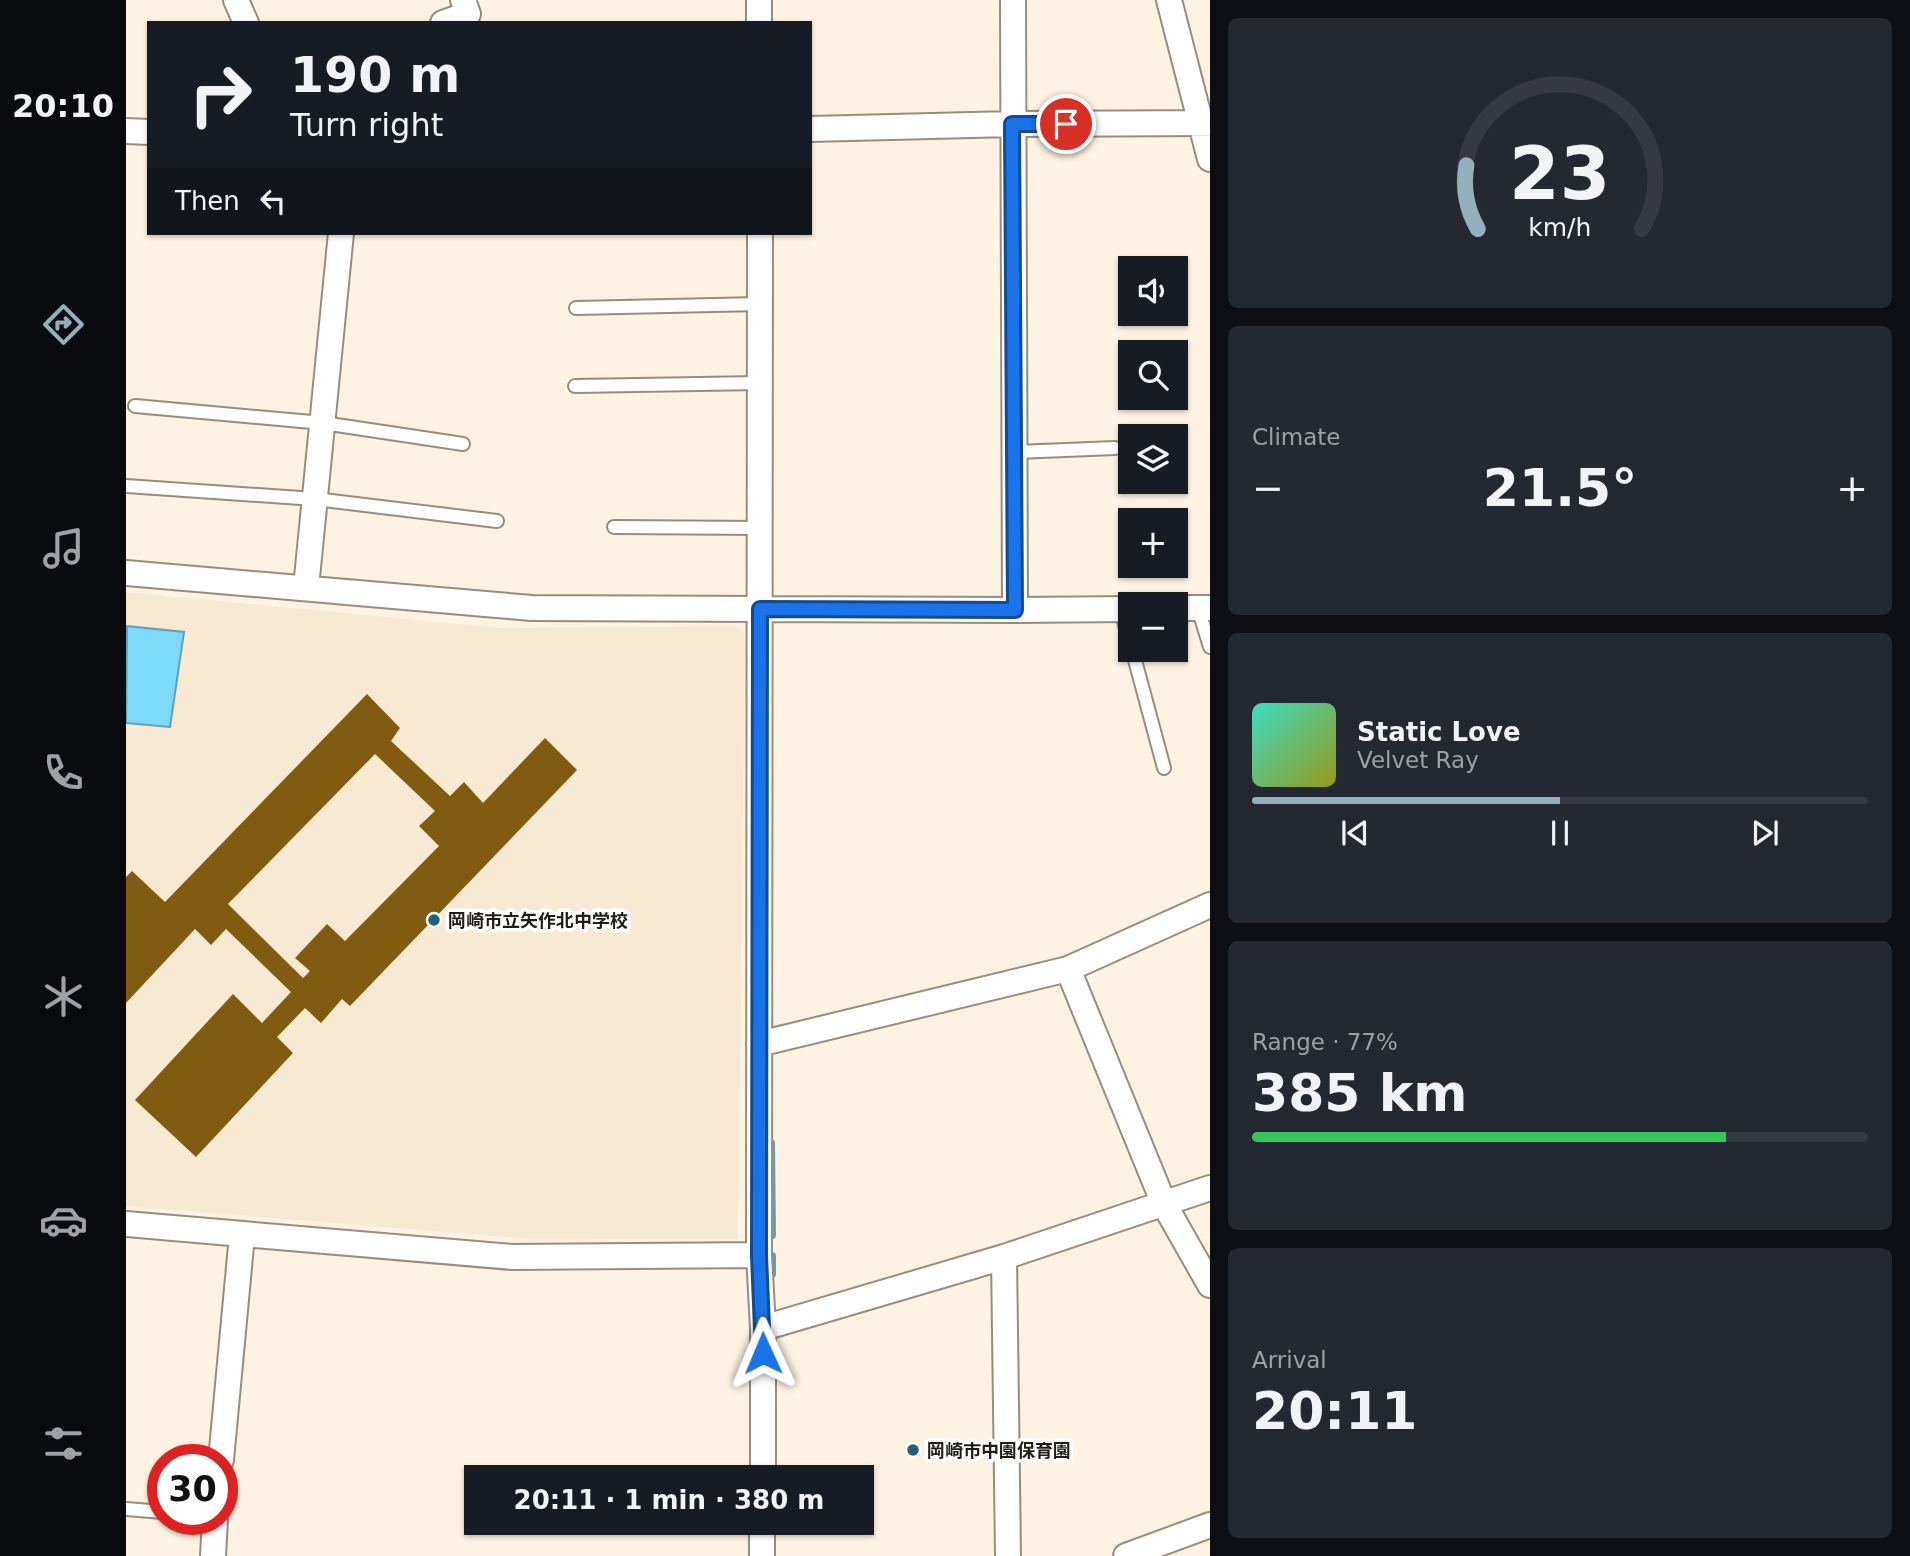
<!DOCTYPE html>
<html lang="en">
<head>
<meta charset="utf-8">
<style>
	:root { --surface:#171b24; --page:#242831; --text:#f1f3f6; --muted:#9ea1a6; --line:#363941; --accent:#92b1bc }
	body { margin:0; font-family:"DejaVu Sans","Noto Sans JP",sans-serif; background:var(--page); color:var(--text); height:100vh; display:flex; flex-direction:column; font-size:26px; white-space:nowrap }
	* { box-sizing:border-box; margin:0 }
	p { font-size:23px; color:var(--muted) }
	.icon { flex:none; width:38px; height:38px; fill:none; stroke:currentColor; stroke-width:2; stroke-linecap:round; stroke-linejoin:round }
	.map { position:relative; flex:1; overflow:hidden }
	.side { display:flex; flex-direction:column; gap:18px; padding:18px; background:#0d0f14; width:700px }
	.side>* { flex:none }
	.banner { position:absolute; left:21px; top:21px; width:665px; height:214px; border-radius:0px; box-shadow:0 2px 5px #0004; background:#171b24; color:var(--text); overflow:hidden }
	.buttons { position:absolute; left:992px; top:256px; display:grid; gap:14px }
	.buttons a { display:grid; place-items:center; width:70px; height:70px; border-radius:0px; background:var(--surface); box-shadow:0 2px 5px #0004; font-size:35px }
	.speed { position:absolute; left:21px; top:1444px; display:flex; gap:14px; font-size:35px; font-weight:700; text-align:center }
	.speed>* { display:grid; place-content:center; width:91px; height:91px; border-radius:50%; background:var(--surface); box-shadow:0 2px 5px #0004; line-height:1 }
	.speed .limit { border:10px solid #d22; background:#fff; color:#111 }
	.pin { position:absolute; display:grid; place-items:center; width:60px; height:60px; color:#fff; margin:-30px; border:4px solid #fff; border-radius:50%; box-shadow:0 2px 7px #0007 }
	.me { position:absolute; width:77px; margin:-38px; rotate:359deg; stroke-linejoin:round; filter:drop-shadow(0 0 5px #0008) }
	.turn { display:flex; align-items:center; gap:24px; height:147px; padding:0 28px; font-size:32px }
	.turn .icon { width:91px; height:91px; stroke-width:2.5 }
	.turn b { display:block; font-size:49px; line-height:60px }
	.then { display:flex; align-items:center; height:66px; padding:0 28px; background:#0003; gap:14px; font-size:26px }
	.big { font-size:52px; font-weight:700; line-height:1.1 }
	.side .tile { flex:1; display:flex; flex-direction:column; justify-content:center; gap:10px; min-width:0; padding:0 24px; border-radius:10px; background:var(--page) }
	.side .dial { align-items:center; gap:0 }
	.dial svg { height:182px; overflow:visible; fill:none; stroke:var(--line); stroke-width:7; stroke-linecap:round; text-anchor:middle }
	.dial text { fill:var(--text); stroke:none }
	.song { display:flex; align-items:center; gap:21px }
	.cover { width:84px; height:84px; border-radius:10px; background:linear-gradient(135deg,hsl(170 70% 55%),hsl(60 70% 35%)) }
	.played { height:7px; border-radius:4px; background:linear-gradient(90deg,var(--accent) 50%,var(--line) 50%) }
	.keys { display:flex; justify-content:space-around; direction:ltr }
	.heat { display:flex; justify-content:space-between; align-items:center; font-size:38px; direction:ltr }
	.charge { height:10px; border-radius:5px; background:linear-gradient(90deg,#34c759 77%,var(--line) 0) }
	.trip { position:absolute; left:338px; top:1465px; width:410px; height:70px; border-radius:0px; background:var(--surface); box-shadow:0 2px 5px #0004; font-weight:700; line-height:70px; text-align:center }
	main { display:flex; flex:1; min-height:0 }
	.tabs { display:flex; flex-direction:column; width:126px; justify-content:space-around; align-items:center; background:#090b0e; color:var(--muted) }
	.tabs .icon { width:49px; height:49px }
	.tabs .current { color:var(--accent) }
	.tabs b { font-size:32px; color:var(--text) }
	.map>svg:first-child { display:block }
	.built { fill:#f7e9d2 }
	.water { fill:#7dd9f8; stroke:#61a0b4; stroke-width:2 }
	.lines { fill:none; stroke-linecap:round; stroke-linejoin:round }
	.stream { stroke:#61a0b4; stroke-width:8 }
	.building { fill:#815c10; fill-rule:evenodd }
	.lane-casing { stroke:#968d7e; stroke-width:16 }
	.street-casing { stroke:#968d7e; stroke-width:28 }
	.lane { stroke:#fff; stroke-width:12 }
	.street { stroke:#fff; stroke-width:24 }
	.route-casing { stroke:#114b97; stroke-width:18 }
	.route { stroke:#1a73e8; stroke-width:12 }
	.poi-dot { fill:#1f6175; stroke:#fff; stroke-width:2.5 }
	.labels { text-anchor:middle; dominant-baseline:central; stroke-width:7; stroke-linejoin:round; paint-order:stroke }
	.poi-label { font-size:18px; font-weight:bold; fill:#201c16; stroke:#fff; text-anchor:start }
</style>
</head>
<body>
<main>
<nav class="tabs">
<b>20:10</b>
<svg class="icon current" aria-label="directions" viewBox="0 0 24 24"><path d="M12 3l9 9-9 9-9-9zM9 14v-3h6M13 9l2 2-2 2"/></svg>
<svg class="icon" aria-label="music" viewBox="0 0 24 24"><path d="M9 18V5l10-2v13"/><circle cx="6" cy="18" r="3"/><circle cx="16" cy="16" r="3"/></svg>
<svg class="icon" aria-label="phone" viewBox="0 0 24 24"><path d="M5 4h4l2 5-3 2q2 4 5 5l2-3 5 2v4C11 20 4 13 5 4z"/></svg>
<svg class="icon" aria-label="climate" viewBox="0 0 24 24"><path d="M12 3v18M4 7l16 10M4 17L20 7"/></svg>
<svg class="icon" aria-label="car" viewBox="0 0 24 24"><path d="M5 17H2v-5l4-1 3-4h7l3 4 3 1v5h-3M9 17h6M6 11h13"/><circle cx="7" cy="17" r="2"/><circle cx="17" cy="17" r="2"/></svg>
<svg class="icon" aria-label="filters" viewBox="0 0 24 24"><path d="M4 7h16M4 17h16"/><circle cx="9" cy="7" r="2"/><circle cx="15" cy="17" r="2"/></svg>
</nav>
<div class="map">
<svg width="1084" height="1556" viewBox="0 0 1084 1556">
	<rect width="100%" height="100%" fill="#fef3e3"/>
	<!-- built -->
	<path class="built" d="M0 592 375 628 610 626 619 634 612 1239H405L0 1206Z"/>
	<!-- water -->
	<path class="water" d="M1 626 58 632 44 727 0 723Z"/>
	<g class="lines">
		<!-- stream -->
		<path class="stream" d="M645 1143 646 1235
			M646 1256V1274"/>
	</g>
	<!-- building -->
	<path class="building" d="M241 694 274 728 265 741 324 796 338 782 357 803 419 738 451 770 224 1006 216 999 195 1023 179 1008 151 1037 167 1053 70 1157 9 1100 107 994 136 1023 165 992 100 929 85 945 69 929 0 1003V877L6 871 39 902ZM249 754 309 811 293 826 313 846 219 941 201 924 169 958 184 971 177 978 102 904Z"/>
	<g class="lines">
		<defs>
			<path id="lane" d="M450 308 634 304
				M449 386 634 383
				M9 406 197 423 337 444
				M888 452 989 448
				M0 486 189 499 371 521
				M488 527 634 528
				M1072 608 1084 647
				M995 609 1004 645
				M1006 649 1038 768
				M0 1509 37 1512"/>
			<path id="street" d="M110 0 120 23
				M633 0V23
				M887 0 889 610
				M1043 0 1084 159
				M317 23 342 14 337 0
				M684 129 886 124 1084 123
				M0 131 23 132
				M634 233 633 1255 637 1328V1477
				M0 573 406 608 889 610 1004 609
				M180 588 215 233
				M1050 608H1084
				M942 969 1038 1204 1084 1285
				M633 1044 942 969 1084 905
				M0 1224 386 1257 633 1255
				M878 1257 882 1556
				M637 1328 878 1257 1084 1188
				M95 1460 116 1235
				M87 1556 89 1519
				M636 1556V1522
				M1000 1556 1084 1525"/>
		</defs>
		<!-- lane casing -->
		<use href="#lane" class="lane-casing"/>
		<!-- street casing -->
		<use href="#street" class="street-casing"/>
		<!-- lane -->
		<use href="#lane" class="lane"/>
		<!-- street -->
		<use href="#street" class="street"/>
	</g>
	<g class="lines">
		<defs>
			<path id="route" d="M637 1353 633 1255 634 609 889 610 886 124H940"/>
		</defs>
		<!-- route casing -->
		<use href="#route" class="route-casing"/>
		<!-- route -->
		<use href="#route" class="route"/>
	</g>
	<!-- markers -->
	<g class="poi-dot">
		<circle cx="308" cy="920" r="7"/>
		<circle cx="787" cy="1450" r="7"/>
	</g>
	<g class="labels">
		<!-- poi labels -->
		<g class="poi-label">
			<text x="322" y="920">岡崎市立矢作北中学校</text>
			<text x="801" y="1450">岡崎市中園保育園</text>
		</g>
	</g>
</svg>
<div class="buttons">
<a><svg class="icon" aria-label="sound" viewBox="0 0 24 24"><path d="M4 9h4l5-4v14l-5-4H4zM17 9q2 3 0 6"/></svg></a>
<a><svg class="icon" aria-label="search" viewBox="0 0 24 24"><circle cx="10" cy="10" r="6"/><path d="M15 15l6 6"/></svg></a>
<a><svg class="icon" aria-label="layers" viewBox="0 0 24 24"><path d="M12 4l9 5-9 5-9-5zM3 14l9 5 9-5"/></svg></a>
<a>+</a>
<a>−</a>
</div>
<div class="speed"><div class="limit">30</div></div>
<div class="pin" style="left:940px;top:124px;background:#d93025"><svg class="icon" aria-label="arrive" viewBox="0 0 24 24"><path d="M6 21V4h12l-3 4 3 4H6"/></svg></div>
<svg class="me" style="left:637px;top:1353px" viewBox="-20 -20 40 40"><path d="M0-17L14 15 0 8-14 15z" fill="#1a73e8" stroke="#fff" stroke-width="4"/></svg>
<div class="trip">20:11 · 1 min · 380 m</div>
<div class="banner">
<div class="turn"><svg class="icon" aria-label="right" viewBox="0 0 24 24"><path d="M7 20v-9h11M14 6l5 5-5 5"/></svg><div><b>190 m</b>Turn right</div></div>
<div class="then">Then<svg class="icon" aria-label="left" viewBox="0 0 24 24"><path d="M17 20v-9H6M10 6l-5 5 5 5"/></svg></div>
</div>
</div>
<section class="side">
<div class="tile dial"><svg viewBox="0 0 100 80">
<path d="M14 69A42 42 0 1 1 86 69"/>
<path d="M14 69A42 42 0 0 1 9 41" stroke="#92b1bc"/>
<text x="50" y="56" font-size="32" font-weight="700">23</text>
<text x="50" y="72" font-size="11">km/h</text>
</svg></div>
<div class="tile"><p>Climate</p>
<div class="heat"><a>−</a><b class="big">21.5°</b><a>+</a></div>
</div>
<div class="tile">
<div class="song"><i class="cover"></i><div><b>Static Love</b><p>Velvet Ray</p></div></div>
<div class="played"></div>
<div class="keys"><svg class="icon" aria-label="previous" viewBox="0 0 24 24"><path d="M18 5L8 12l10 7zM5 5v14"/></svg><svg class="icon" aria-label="pause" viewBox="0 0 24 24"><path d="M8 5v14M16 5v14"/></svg><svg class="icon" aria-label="next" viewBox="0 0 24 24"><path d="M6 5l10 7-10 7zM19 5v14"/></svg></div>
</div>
<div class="tile"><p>Range · 77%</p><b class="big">385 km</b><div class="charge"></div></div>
<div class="tile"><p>Arrival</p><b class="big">20:11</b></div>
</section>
</main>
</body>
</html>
